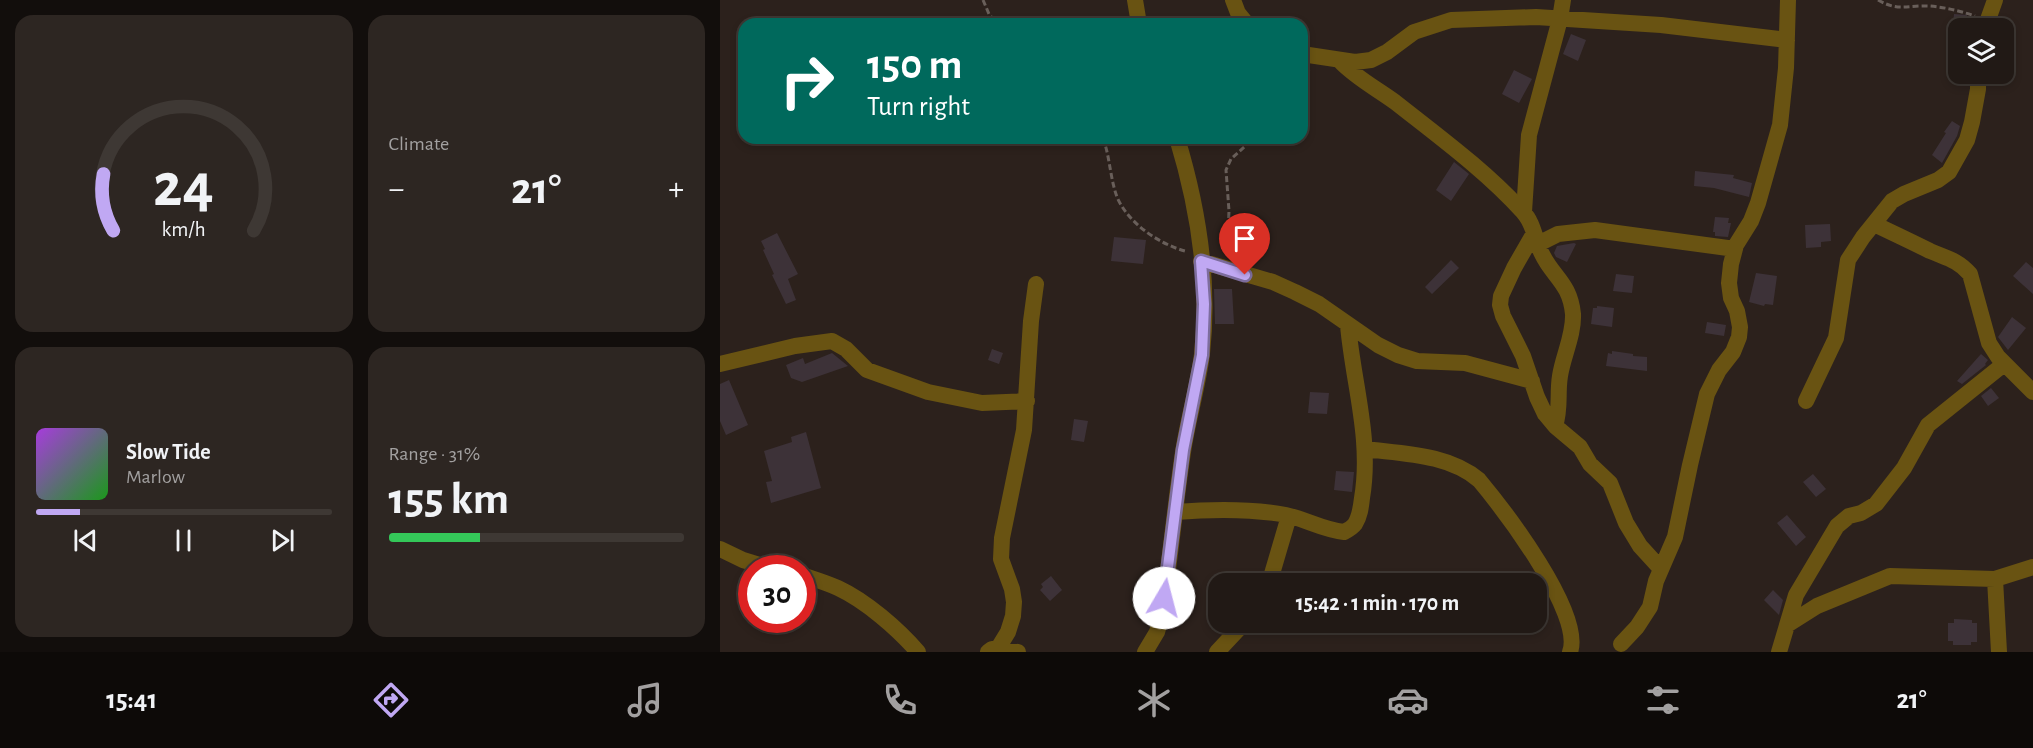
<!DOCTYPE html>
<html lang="en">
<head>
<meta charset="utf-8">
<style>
	:root { --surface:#211915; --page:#2d2622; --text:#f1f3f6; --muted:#a2a0a0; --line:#3e3834; --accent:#c0a8f3 }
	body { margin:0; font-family:"Alegreya Sans",sans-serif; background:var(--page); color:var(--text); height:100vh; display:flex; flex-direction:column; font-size:22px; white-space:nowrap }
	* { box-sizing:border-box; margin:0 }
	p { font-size:20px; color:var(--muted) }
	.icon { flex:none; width:33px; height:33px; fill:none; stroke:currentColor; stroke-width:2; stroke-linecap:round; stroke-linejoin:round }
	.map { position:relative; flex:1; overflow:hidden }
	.drawer { display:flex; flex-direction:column; gap:15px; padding:15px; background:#120e0c; width:720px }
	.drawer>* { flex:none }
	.banner { position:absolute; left:18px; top:18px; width:570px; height:126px; border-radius:18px; box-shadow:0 3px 9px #0003,0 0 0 2px var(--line); background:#00695c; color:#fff; overflow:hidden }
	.controls { position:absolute; left:1228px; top:18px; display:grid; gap:12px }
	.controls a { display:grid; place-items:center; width:66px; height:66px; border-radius:12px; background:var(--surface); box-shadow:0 3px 9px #0003,0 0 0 2px var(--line); font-size:30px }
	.speed { position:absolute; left:18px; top:555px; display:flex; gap:12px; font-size:30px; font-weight:700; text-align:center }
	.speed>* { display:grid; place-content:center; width:78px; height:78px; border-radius:50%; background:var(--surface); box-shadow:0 3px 9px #0003,0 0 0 2px var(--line); line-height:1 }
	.speed .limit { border:9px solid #d22; background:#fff; color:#111 }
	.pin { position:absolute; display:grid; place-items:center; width:51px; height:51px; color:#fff; margin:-62px -26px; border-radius:50% 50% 50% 0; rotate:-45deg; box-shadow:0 0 6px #0007 }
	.pin .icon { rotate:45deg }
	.me { position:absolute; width:66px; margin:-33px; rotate:8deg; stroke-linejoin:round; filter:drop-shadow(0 0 4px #0008) }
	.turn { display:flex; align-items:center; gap:21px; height:126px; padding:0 30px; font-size:27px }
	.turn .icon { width:78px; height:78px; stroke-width:2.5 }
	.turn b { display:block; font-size:42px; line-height:51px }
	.big { font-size:45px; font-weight:600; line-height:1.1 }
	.drawer .tile { flex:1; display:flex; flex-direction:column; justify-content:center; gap:9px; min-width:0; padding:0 21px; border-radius:18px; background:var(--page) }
	.drawer .dial { align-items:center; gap:0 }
	.dial svg { height:156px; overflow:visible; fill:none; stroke:var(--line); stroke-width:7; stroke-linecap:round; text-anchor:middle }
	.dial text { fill:var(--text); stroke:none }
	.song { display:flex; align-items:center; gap:18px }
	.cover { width:72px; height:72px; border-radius:9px; background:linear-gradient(135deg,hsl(280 70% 55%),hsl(120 70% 35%)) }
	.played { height:6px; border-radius:3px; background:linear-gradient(90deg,var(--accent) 15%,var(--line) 15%) }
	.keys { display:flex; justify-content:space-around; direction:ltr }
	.heat { display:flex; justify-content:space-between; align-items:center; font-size:33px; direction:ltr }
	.charge { height:9px; border-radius:4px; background:linear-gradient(90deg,#34c759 31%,var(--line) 0) }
	.drawer .tiles { flex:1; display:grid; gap:15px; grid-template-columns:repeat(2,1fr) }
	.trip { position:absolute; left:488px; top:573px; width:339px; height:60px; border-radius:18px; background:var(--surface); box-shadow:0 3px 9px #0003,0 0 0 2px var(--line); font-weight:600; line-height:60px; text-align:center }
	.tab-bar { display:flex; height:96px; justify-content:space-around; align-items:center; background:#0d0a08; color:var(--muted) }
	.tab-bar .icon { width:42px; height:42px }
	.tab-bar .on { color:var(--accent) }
	.tab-bar b { font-size:27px; color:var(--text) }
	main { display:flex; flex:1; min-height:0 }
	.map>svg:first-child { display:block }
	.building { fill:#3d3238 }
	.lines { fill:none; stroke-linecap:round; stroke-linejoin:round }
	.path { stroke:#695f5a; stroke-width:3; stroke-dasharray:6 3; stroke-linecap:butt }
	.minor { stroke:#695312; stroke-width:16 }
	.route-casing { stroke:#7d6d9e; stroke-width:15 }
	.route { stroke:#c0a8f3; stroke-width:10 }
</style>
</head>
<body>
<main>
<section class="drawer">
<div class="tiles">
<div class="tile dial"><svg viewBox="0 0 100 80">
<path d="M14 69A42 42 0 1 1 86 69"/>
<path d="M14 69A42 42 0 0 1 9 40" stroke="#c0a8f3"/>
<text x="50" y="56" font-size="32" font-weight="700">24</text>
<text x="50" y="72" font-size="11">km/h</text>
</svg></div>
<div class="tile"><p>Climate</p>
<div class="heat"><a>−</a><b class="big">21°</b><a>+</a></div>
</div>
<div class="tile">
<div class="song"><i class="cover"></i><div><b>Slow Tide</b><p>Marlow</p></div></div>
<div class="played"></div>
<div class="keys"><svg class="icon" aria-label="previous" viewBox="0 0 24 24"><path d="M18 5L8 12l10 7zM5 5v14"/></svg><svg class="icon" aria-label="pause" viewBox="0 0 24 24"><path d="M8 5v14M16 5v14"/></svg><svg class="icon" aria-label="next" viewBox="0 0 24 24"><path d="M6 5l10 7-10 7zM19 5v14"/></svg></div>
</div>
<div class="tile"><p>Range · 31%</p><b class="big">155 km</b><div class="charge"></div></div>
</div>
</section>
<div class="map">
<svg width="1313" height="652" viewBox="0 0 1313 652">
	<rect width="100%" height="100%" fill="#2c211c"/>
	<!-- building -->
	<path class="building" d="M1234 14 1247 15 1245 28H1233Z
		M851 34 866 40 858 61 843 54Z
		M794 70 812 79 799 103 782 94Z
		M1232 121 1240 126 1237 136 1222 163 1212 155 1226 133 1224 132Z
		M734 162 749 174 731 201 716 190Z
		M975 171 1014 175 1013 178 1032 183 1029 197 994 188 974 186Z
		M995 217 1009 218 1008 223H1011L1008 237 995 236V232H993Z
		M1110 224 1111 241 1101 242V247L1086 248 1085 225Z
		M57 233 78 274 68 279 76 300 66 304 52 275 54 274 43 250 45 249 41 241Z
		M394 237 426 240 423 264 391 261Z
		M854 243 856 244 847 262 836 257 834 253 837 246Z
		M731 260 739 268 712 294 705 287Z
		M1306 262 1313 268V294L1293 276Z
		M1036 273 1057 276 1053 305 1045 304 1044 306 1029 302Z
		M896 274 914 276 912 293 893 291Z
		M494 289H512L514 324H495Z
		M877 306 894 308 892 327 871 324 873 308H877Z
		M1292 317 1306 328 1288 350 1278 337Z
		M987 322 1006 325 1004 336 985 333Z
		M272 349 283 353 279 364 268 360Z
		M892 351 913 354V356L927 357V371L886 366 888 353 892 354Z
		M112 353 128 366 82 382 71 378 66 365 83 358 85 364Z
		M1261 354 1268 360 1265 364 1266 365 1242 384 1237 381Z
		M9 380 28 425 6 435 0 421V384Z
		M1271 388 1279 398 1268 406 1261 396Z
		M590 392 609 393 607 414 588 413Z
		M354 419 368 421 364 442 351 440Z
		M86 432 101 488 51 503 46 482 52 481 44 451 72 442 71 437Z
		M616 471 634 472 632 492 614 490Z
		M1093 474 1106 489 1096 497 1083 482Z
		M1067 515 1086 537 1076 546 1057 523Z
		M331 576 342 590 330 601 320 590 323 587 321 584Z
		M1053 590 1063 600 1059 615 1044 600Z
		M1234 619 1252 620V623H1257V642H1251V645H1233V641H1228V623H1234Z"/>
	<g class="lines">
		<!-- path -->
		<path class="path" d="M263 0 269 14 277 24
			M1158 0C1179 12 1187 5 1209 6 1224 7 1240 11 1255 16
			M582 80 589 70
			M383 138C390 157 390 178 397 197 408 223 439 244 465 251
			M507 254 509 211 506 170 511 159 534 138"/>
		<!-- minor -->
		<path class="minor" d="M415 0 419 24
			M513 0 518 13 527 24
			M1265 28 1275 0
			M582 54 635 62 651 60 667 52 694 32 731 20 816 17 941 25 1067 40
			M620 61C636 78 656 88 675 102 718 136 766 171 803 212 814 223 815 241 822 254 833 277 850 283 853 314 854 335 843 356 840 376 837 394 841 408 835 426
			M804 212 809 135 840 19 843 0
			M1154 224C1173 233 1192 242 1210 251 1226 258 1238 260 1250 274L1269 343 1278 357 1313 392
			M814 233 794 268 781 296 780 305 783 316 803 356 817 397 825 414 835 426 860 447 870 464 890 483 906 523 920 546 941 569
			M818 244 838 234 875 230 1015 249
			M481 261 553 282 575 292 599 304 658 345 678 355 697 361 745 363 812 381
			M0 364 75 346 112 341 126 349 147 370 208 392 262 403 307 401
			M1086 401 1116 338 1128 260 1143 237 1172 201 1184 194 1218 180 1229 172 1247 140 1252 122 1258 89V74
			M645 449C684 454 728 454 759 480 784 510 864 614 850 652
			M455 512C492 509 529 508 566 515 585 519 603 530 624 532 628 530 632 528 635 524 640 516 641 507 642 498 652 439 633 383 628 325
			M0 549 23 560 49 568
			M82 575C94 579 107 583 118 588 146 601 178 629 198 652
			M1275 579 1279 652
			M549 584 569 516
			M1067 625 1097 606 1170 576 1275 579 1313 567
			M901 644 917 627 930 607 936 581 955 537 970 465 987 394 999 370 1013 352 1019 337 1020 327 1017 311 1011 298 1009 283 1011 264 1016 245 1031 221 1038 203 1060 125 1066 68 1068 0
			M277 650 288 632 293 616 294 602 292 589 281 559 282 538 304 430 311 321 316 284
			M268 652 272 649 298 652
			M425 652 437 632 442 614C450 560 455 506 463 452 468 419 478 386 482 354 490 282 478 207 457 138
			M497 652 525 622
			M1059 652 1076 595 1117 526 1129 516 1141 513 1156 504 1184 468 1208 425 1284 364"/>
	</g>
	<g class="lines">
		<defs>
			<path id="route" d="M444 598 463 450 482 355 484 304 481 261 525 275"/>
		</defs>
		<!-- route casing -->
		<use href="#route" class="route-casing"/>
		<!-- route -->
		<use href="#route" class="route"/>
	</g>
</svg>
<div class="controls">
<a><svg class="icon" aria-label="layers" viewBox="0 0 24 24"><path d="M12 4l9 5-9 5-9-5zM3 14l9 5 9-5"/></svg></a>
</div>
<div class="speed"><div class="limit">30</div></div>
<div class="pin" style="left:525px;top:275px;background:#d93025"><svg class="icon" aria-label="arrive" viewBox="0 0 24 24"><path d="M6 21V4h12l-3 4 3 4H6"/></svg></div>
<svg class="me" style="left:444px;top:598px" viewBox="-20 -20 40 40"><circle r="19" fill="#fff"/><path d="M0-13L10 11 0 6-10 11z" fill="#c0a8f3"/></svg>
<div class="trip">15:42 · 1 min · 170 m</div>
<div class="banner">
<div class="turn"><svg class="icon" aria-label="right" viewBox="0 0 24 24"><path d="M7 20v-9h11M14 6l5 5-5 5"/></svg><div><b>150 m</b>Turn right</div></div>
</div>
</div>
</main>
<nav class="tab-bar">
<b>15:41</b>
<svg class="icon on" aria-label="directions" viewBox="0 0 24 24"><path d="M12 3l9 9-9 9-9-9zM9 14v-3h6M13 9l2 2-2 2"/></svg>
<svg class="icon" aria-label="music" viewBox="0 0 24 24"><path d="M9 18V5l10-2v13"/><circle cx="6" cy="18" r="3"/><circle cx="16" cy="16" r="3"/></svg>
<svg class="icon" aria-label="phone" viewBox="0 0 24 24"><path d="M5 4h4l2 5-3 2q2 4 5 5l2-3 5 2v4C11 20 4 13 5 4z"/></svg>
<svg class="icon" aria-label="climate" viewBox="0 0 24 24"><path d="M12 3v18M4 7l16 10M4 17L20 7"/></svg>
<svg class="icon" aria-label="car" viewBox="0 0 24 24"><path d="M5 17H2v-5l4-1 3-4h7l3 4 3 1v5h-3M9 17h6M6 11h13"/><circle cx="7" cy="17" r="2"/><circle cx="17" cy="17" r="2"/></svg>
<svg class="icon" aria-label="filters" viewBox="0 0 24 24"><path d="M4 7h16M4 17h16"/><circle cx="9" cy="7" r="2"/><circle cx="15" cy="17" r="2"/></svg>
<b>21°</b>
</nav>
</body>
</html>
